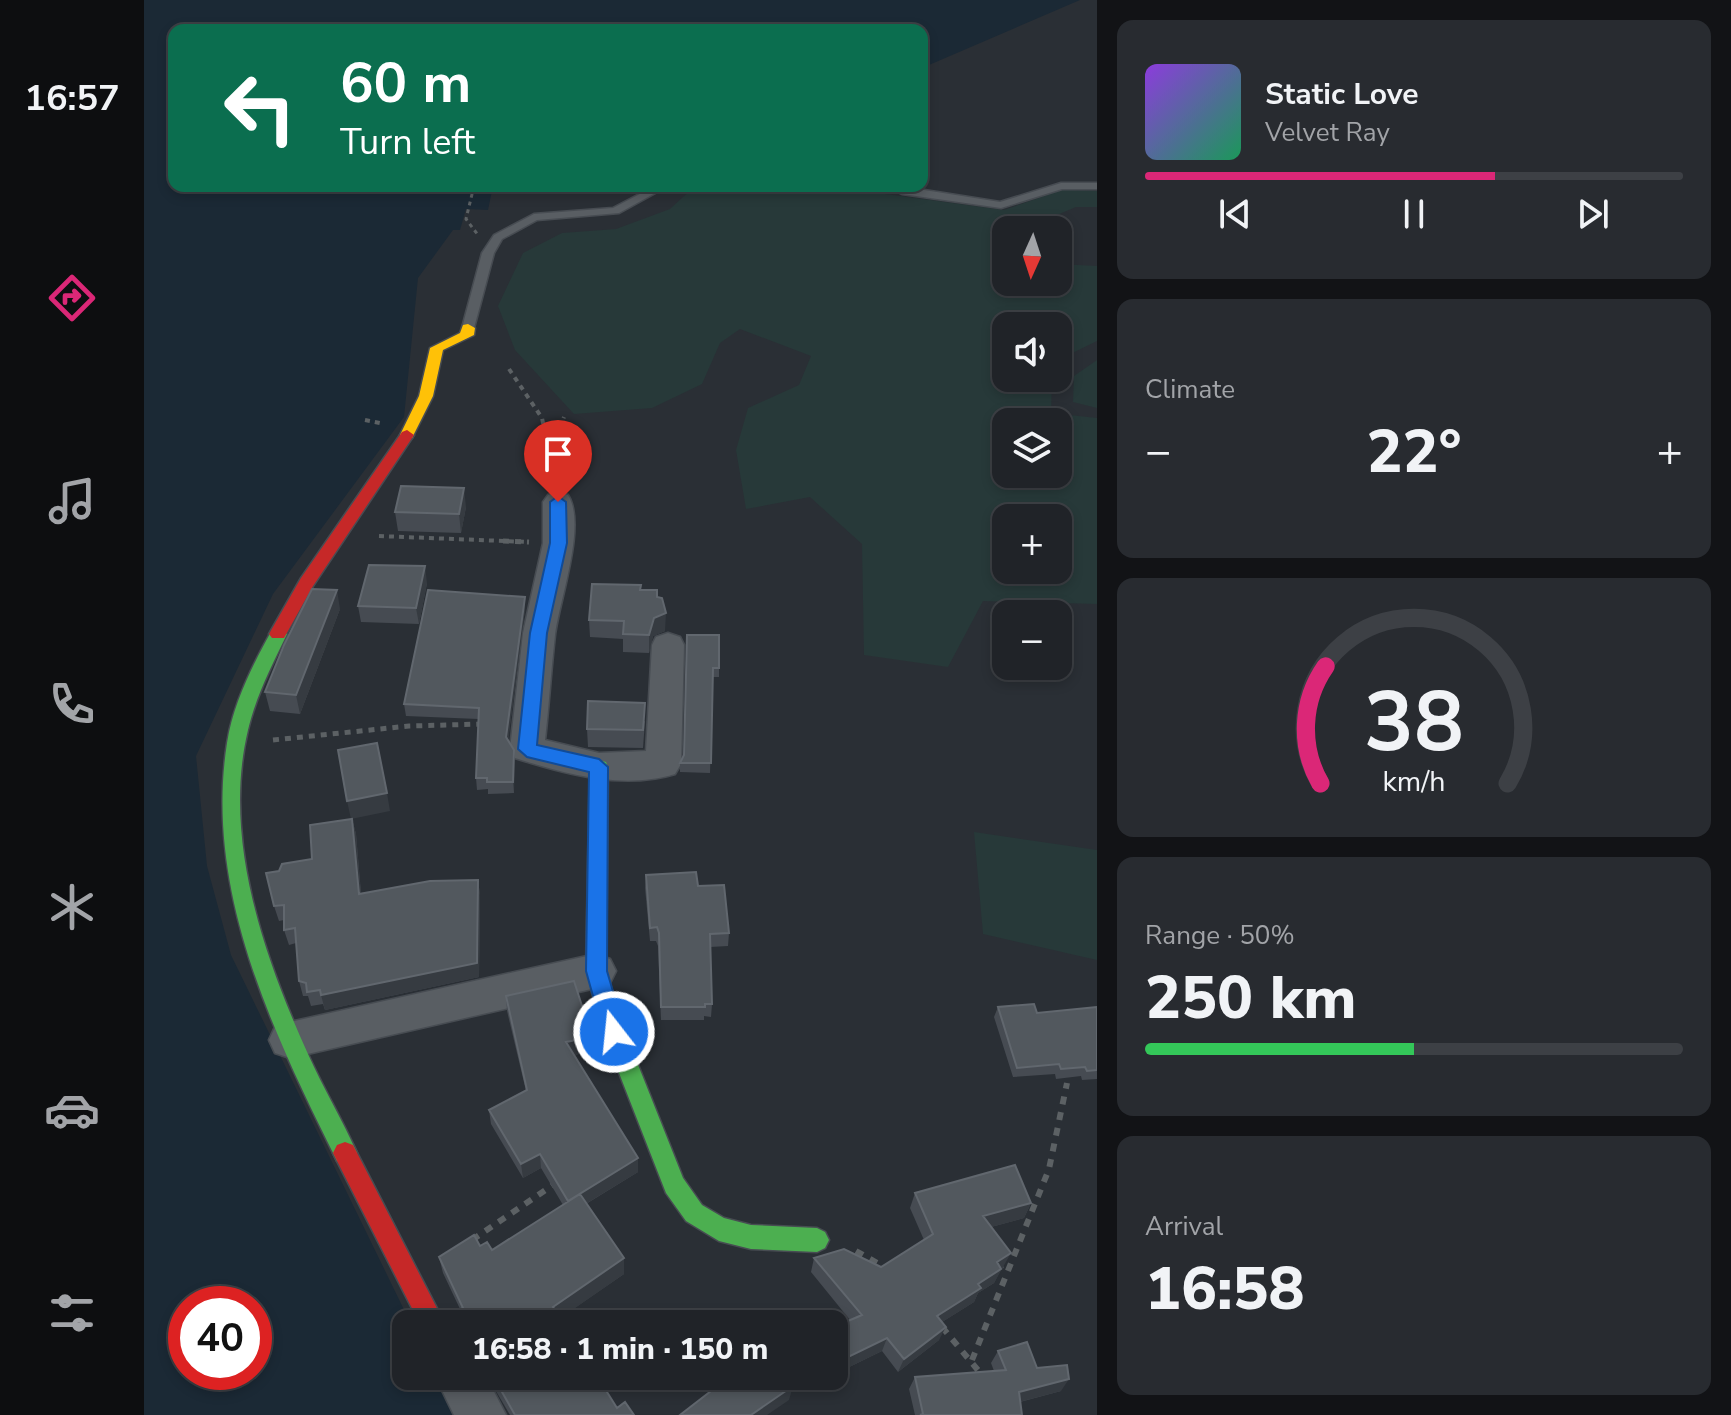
<!DOCTYPE html>
<html lang="en">
<head>
<meta charset="utf-8">
<style>
	:root { --surface:#202328; --page:#282b30; --text:#f1f3f6; --muted:#a2a4a8; --line:#3d4045; --accent:#db2777 }
	body { margin:0; font-family:"Nunito Sans",sans-serif; background:var(--page); color:var(--text); height:100vh; display:flex; flex-direction:column; font-size:30px; white-space:nowrap }
	* { box-sizing:border-box; margin:0 }
	p { font-size:26px; color:var(--muted) }
	.icon { flex:none; width:44px; height:44px; fill:none; stroke:currentColor; stroke-width:2; stroke-linecap:round; stroke-linejoin:round }
	.map { position:relative; flex:1; overflow:hidden }
	.details { display:flex; flex-direction:column; gap:20px; padding:20px; background:#121316; width:634px }
	.details>* { flex:none }
	.top-card { position:absolute; left:24px; top:24px; width:760px; height:168px; border-radius:16px; box-shadow:0 4px 12px #0003,0 0 0 2px var(--line); background:#0b6e4f; color:#fff; overflow:hidden }
	.needle { width:52px; rotate:183deg }
	.controls { position:absolute; left:848px; top:216px; display:grid; gap:16px }
	.controls a { display:grid; place-items:center; width:80px; height:80px; border-radius:16px; background:var(--surface); box-shadow:0 4px 12px #0003,0 0 0 2px var(--line); font-size:40px }
	.speed { position:absolute; left:24px; top:1286px; display:flex; gap:16px; font-size:40px; font-weight:700; text-align:center }
	.speed>* { display:grid; place-content:center; width:104px; height:104px; border-radius:50%; background:var(--surface); box-shadow:0 4px 12px #0003,0 0 0 2px var(--line); line-height:1 }
	.speed .limit { border:12px solid #d22; background:#fff; color:#111 }
	.pin { position:absolute; display:grid; place-items:center; width:68px; height:68px; color:#fff; margin:-82px -34px; border-radius:50% 50% 50% 0; rotate:-45deg; box-shadow:0 0 8px #0007 }
	.pin .icon { rotate:45deg }
	.me { position:absolute; width:88px; margin:-44px; rotate:344deg; stroke-linejoin:round; filter:drop-shadow(0 0 6px #0008) }
	.turn { display:flex; align-items:center; gap:28px; height:168px; padding:0 40px; font-size:36px }
	.turn .icon { width:104px; height:104px; stroke-width:2.5 }
	.turn b { display:block; font-size:56px; line-height:68px }
	.big { font-size:60px; font-weight:800; line-height:1.1 }
	.details .tile { flex:1; display:flex; flex-direction:column; justify-content:center; gap:12px; min-width:0; padding:0 28px; border-radius:16px; background:var(--page) }
	.details .dial { align-items:center; gap:0 }
	.dial svg { height:208px; overflow:visible; fill:none; stroke:var(--line); stroke-width:7; stroke-linecap:round; text-anchor:middle }
	.dial text { fill:var(--text); stroke:none }
	.song { display:flex; align-items:center; gap:24px }
	.cover { width:96px; height:96px; border-radius:12px; background:linear-gradient(135deg,hsl(270 70% 55%),hsl(150 70% 35%)) }
	.played { height:8px; border-radius:4px; background:linear-gradient(90deg,var(--accent) 65%,var(--line) 65%) }
	.keys { display:flex; justify-content:space-around; direction:ltr }
	.heat { display:flex; justify-content:space-between; align-items:center; font-size:44px; direction:ltr }
	.charge { height:12px; border-radius:6px; background:linear-gradient(90deg,#34c759 50%,var(--line) 0) }
	.trip { position:absolute; left:248px; top:1310px; width:456px; height:80px; border-radius:16px; background:var(--surface); box-shadow:0 4px 12px #0003,0 0 0 2px var(--line); font-weight:800; line-height:80px; text-align:center }
	main { display:flex; flex:1; min-height:0 }
	.tabs { display:flex; flex-direction:column; width:144px; justify-content:space-around; align-items:center; background:#0d0e10; color:var(--muted) }
	.tabs .icon { width:56px; height:56px }
	.tabs .on { color:var(--accent) }
	.tabs b { font-size:36px; color:var(--text) }
	.map>svg:first-child { display:block }
	.green { fill:#273939; fill-rule:evenodd }
	.water { fill:#1b2935; fill-rule:evenodd }
	.lines { fill:none; stroke-linecap:round; stroke-linejoin:round }
	.lane-casing { stroke:#474c52; stroke-width:3 }
	.street-casing { stroke:#474c52; stroke-width:3 }
	.fast-casing { stroke:#474c52; stroke-width:3 }
	.slow-casing { stroke:#474c52; stroke-width:3 }
	.jam-casing { stroke:#474c52; stroke-width:3 }
	.path-far3 { stroke:#5c6164; stroke-width:3; stroke-dasharray:4 4; stroke-linecap:butt }
	.path-far2 { stroke:#5c6164; stroke-width:4; stroke-dasharray:5 5; stroke-linecap:butt }
	.path-far1 { stroke:#5c6164; stroke-width:5; stroke-dasharray:6 6; stroke-linecap:butt }
	.path { stroke:#5c6164; stroke-width:6; stroke-dasharray:8 8; stroke-linecap:butt }
	.lane { fill:#595e63; fill-rule:evenodd }
	.street { fill:#595e63; fill-rule:evenodd }
	.fast { fill:#4caf50; fill-rule:evenodd }
	.slow { fill:#ffc107; fill-rule:evenodd }
	.jam { fill:#c62828; fill-rule:evenodd }
	.wall { fill:#464b52 }
	.shaded-wall { fill:#363b41 }
	.building { fill:#52585e; stroke:#61676e; stroke-width:2 }
	.route { fill:#1a73e8; stroke:#114b97; stroke-width:2 }
</style>
</head>
<body>
<main>
<nav class="tabs">
<b>16:57</b>
<svg class="icon on" aria-label="directions" viewBox="0 0 24 24"><path d="M12 3l9 9-9 9-9-9zM9 14v-3h6M13 9l2 2-2 2"/></svg>
<svg class="icon" aria-label="music" viewBox="0 0 24 24"><path d="M9 18V5l10-2v13"/><circle cx="6" cy="18" r="3"/><circle cx="16" cy="16" r="3"/></svg>
<svg class="icon" aria-label="phone" viewBox="0 0 24 24"><path d="M5 4h4l2 5-3 2q2 4 5 5l2-3 5 2v4C11 20 4 13 5 4z"/></svg>
<svg class="icon" aria-label="climate" viewBox="0 0 24 24"><path d="M12 3v18M4 7l16 10M4 17L20 7"/></svg>
<svg class="icon" aria-label="car" viewBox="0 0 24 24"><path d="M5 17H2v-5l4-1 3-4h7l3 4 3 1v5h-3M9 17h6M6 11h13"/><circle cx="7" cy="17" r="2"/><circle cx="17" cy="17" r="2"/></svg>
<svg class="icon" aria-label="filters" viewBox="0 0 24 24"><path d="M4 7h16M4 17h16"/><circle cx="9" cy="7" r="2"/><circle cx="15" cy="17" r="2"/></svg>
</nav>
<div class="map">
<svg width="953" height="1415" viewBox="0 0 953 1415">
	<rect width="100%" height="100%" fill="#2a2f35"/>
	<!-- green -->
	<path class="green" d="M551 186H717L734 193 860 210 918 190 953 191V207H932L877 230 848 232 858 261 862 262V282H914V264L953 266V341L914 360V326H862V378H908L907 413 953 418V604L839 601 804 667 720 655 718 544 666 497 602 509 592 450 604 408 655 385 667 356 596 329 576 343 558 384 508 408 430 414 371 350 354 306 379 253 418 233 472 229 526 209ZM914 422V474H862V422ZM914 518V570H862V518Z
		M953 360V408L929 402 930 376Z
		M830 832 953 850V960L839 934Z"/>
	<!-- water -->
	<path class="water" d="M0 0H936L778 68V30H30V186H349L344 210 322 209 316 230H309L274 278 260 417 129 594 52 756 63 866 87 955 267 1324H262V1376H292L311 1415H0ZM42 1304H110V1372H42Z"/>
	<g class="lines">
		<defs>
			<path id="lane" d="M917 183H953V189H918L857 208 758 194 740 186H755L856 202Z
				M511 186H524L475 213 393 220 358 239 350 253 330 328 328 331H320L318 328 338 253 350 235 390 214 469 208Z"/>
			<path id="street" d="M414 492 424 495C443 525 415 601 411 635 407 670 405 705 401 740L455 753 502 751 508 645 512 637 524 633 536 637 540 645 537 764 531 774C479 790 421 774 371 758L366 749 379 633 399 543V502L404 495Z
				M452 954 466 959 472 971 466 983 452 988 146 1058 131 1053 125 1040 131 1027 146 1022Z
				M291 1376H342L362 1415H310Z"/>
			<path id="fast" d="M134 628 143 634C128 665 112 696 104 730 78 838 120 957 164 1054 179 1088 198 1119 213 1153L209 1161 201 1164 193 1161C129 1032 60 891 83 743 89 704 109 664 128 630Z
				M455 760 462 762 464 767 462 971 481 1032 539 1178 558 1205 580 1218 607 1225 673 1228 681 1232 685 1240 681 1248 673 1252 607 1249 575 1241 542 1221 522 1193 459 1032 442 971 446 767 448 762Z"/>
			<path id="slow" d="M324 324 331 328 330 335 299 350 289 396 268 438H258L256 435 275 396 286 348 316 333 319 325Z"/>
			<path id="jam" d="M263 430 270 435 169 586 140 638H128L125 634 157 578 258 432Z
				M201 1142 209 1145 301 1324H276L189 1153 193 1145Z"/>
		</defs>
		<!-- lane casing -->
		<use href="#lane" class="lane-casing"/>
		<!-- street casing -->
		<use href="#street" class="street-casing"/>
		<!-- fast casing -->
		<use href="#fast" class="fast-casing"/>
		<!-- slow casing -->
		<use href="#slow" class="slow-casing"/>
		<!-- jam casing -->
		<use href="#jam" class="jam-casing"/>
		<!-- path-far3 -->
		<path class="path-far3" d="M330 186 322 219 334 235"/>
		<!-- path-far2 -->
		<path class="path-far2" d="M365 369 398 418 410 477
			M221 420 236 423
			M408 446 420 417
			M235 536 385 542"/>
		<!-- path-far1 -->
		<path class="path-far1" d="M359 541 385 542
			M129 740 265 726 338 724"/>
		<!-- path -->
		<path class="path" d="M328 1240 412 1183
			M712 1251 742 1268
			M798 1327 838 1375
			M828 1360 905 1169 923 1083"/>
		<!-- lane -->
		<use href="#lane" class="lane"/>
		<!-- street -->
		<use href="#street" class="street"/>
		<!-- fast -->
		<use href="#fast" class="fast"/>
		<!-- slow -->
		<use href="#slow" class="slow"/>
		<!-- jam -->
		<use href="#jam" class="jam"/>
	</g>
	<!-- wall -->
	<path class="wall" d="M322 507 317 533 254 531 251 512Z
		M283 583 275 624 217 622 214 606Z
		M497 590 513 597 521 631 509 636 505 653 479 652V639L446 637 445 620Z
		M196 609 156 714 126 711 121 692Z
		M381 609 364 740 370 750V793L344 794V789L333 790 332 778 334 719 262 716 260 704Z
		M543 635 575 668V677H569L566 773 536 772V763L540 755Z
		M501 721 499 748 444 747 443 729Z
		M208 819 212 834 217 893 334 880 336 895 335 977 181 1010 179 1004 167 1006 164 996H159L155 981 152 943 145 945 140 930V920L135 921 130 906 168 859Z
		M502 875 554 886 585 933 584 946 566 947 568 1004 567 1017 560 1016V1020H517L514 946 512 941H506L501 888Z
		M362 996 448 1051 431 1055 494 1172 442 1204 480 1258V1274L416 1318 420 1324H314L311 1312 316 1309 299 1273 295 1257 336 1246 348 1250 419 1205 397 1168 379 1178 347 1124 345 1110 382 1091 363 1011Z
		M854 1007 893 1013 953 1007V1079L938 1080 937 1076 912 1079 911 1074 869 1077 850 1017Z
		M771 1193 887 1203 880 1218 847 1227 860 1268 857 1269 850 1283 834 1293 830 1302 798 1322 795 1340 754 1372 738 1351 693 1373 690 1366V1327L706 1320 667 1272 670 1258 737 1267 780 1240 766 1208Z
		M854 1351 893 1368 917 1391 876 1402 878 1415H771L765 1389 771 1377 850 1371 847 1363Z
		M343 1376H453L473 1408 490 1415H366Z
		M560 1376H643L645 1400 569 1390Z"/>
	<!-- shaded-wall -->
	<path class="shaded-wall" d="M320 488 322 507 317 533 315 514Z
		M281 566 283 583 275 624 272 608Z
		M193 590 196 609 156 714 152 695Z
		M381 597V609L363 749 362 737Z
		M522 613 521 631 509 636 505 653V635L510 618Z
		M370 750 371 761 370 793 369 782Z
		M243 793 246 811 207 819 203 801Z
		M208 819 212 834 218 908 215 894Z
		M334 880 336 895 335 977 181 1010 177 995Z
		M448 1037V1051L423 1057 422 1042Z
		M396 1154 397 1168 379 1178 377 1164Z
		M494 1158V1172L425 1214 424 1201Z
		M887 1203 880 1218 832 1231 839 1216Z
		M867 1253 850 1283 834 1293 830 1302 787 1329 793 1316 834 1284 853 1262Z
		M480 1258V1274L411 1322 409 1307Z
		M802 1327 795 1340 754 1372 760 1359Z
		M743 1338 738 1351 693 1373 698 1360Z
		M925 1379 917 1391 867 1404 875 1392Z
		M649 1386 645 1400 623 1415H607Z"/>
	<!-- building -->
	<path class="building" d="M257 486 320 488 315 514 251 512Z
		M225 565 281 566 272 608 214 606Z
		M448 584 497 585 496 590H513V597L518 598 522 613 510 618 505 635 479 634 480 621 445 620Z
		M168 589 193 590 152 695 121 692 140 645Z
		M284 590 381 597 362 737 370 750 369 782H343V778H332L335 708 260 704Z
		M543 635H575V668H569L567 763H536L540 755Z
		M444 701 501 703 499 730 443 729Z
		M233 743 243 793 203 801 194 750Z
		M208 819 215 894 286 881 334 880 333 963 177 995 176 990 163 992 162 983 155 981 151 928 140 930V905L130 906 122 873 135 871 138 864 168 859 166 825Z
		M552 872 554 886 580 885 585 933 566 934 568 1004H561V1007H517L515 933 513 927 506 928 502 875Z
		M430 981 448 1037 422 1042 494 1158 424 1201 396 1154 377 1164 345 1110 383 1090 362 996Z
		M890 1004 893 1013 953 1007V1070L943 1071 941 1067 917 1069 915 1064 873 1068 854 1007Z
		M871 1165 887 1203 839 1216 867 1253 853 1262 857 1269 834 1284 837 1288 793 1316 802 1327 760 1359 743 1338 698 1360 690 1344V1327L718 1315 670 1258 700 1249 737 1267 789 1234 771 1193Z
		M436 1194 480 1258 409 1307 420 1324H318L311 1312 319 1308 295 1257 330 1235 336 1246 343 1242 348 1250Z
		M600 1311 608 1324H581Z
		M883 1342 893 1368 923 1365 925 1379 875 1392 878 1415H776L779 1414 771 1377 862 1370 854 1351Z
		M349 1376H453L473 1408 481 1402 490 1415H371Z
		M571 1376H643L649 1386 607 1415H536L576 1384Z"/>
	<!-- route -->
	<path class="route" d="M414 496 422 502 423 543 403 633 393 745 455 759 464 767 463 971 481 1032 478 1039 470 1042 462 1039 459 1032 442 971 445 772 383 757 374 749 386 633 406 543V502Z"/>
</svg>
<div class="controls">
<a><svg class="needle" viewBox="-14 -14 28 28"><path d="M0-13l5 13h-10z" fill="#e53935"/><path d="M0 13l5-13h-10z" fill="#a2a4a8"/></svg></a>
<a><svg class="icon" aria-label="sound" viewBox="0 0 24 24"><path d="M4 9h4l5-4v14l-5-4H4zM17 9q2 3 0 6"/></svg></a>
<a><svg class="icon" aria-label="layers" viewBox="0 0 24 24"><path d="M12 4l9 5-9 5-9-5zM3 14l9 5 9-5"/></svg></a>
<a>+</a>
<a>−</a>
</div>
<div class="speed"><div class="limit">40</div></div>
<div class="pin" style="left:414px;top:502px;background:#d93025"><svg class="icon" aria-label="arrive" viewBox="0 0 24 24"><path d="M6 21V4h12l-3 4 3 4H6"/></svg></div>
<svg class="me" style="left:470px;top:1032px" viewBox="-20 -20 40 40"><circle r="17" fill="#1a73e8" stroke="#fff" stroke-width="3"/><path d="M0-11L8 9 0 5-8 9z" fill="#fff"/></svg>
<div class="trip">16:58 · 1 min · 150 m</div>
<div class="top-card">
<div class="turn"><svg class="icon" aria-label="left" viewBox="0 0 24 24"><path d="M17 20v-9H6M10 6l-5 5 5 5"/></svg><div><b>60 m</b>Turn left</div></div>
</div>
</div>
<section class="details">
<div class="tile">
<div class="song"><i class="cover"></i><div><b>Static Love</b><p>Velvet Ray</p></div></div>
<div class="played"></div>
<div class="keys"><svg class="icon" aria-label="previous" viewBox="0 0 24 24"><path d="M18 5L8 12l10 7zM5 5v14"/></svg><svg class="icon" aria-label="pause" viewBox="0 0 24 24"><path d="M8 5v14M16 5v14"/></svg><svg class="icon" aria-label="next" viewBox="0 0 24 24"><path d="M6 5l10 7-10 7zM19 5v14"/></svg></div>
</div>
<div class="tile"><p>Climate</p>
<div class="heat"><a>−</a><b class="big">22°</b><a>+</a></div>
</div>
<div class="tile dial"><svg viewBox="0 0 100 80">
<path d="M14 69A42 42 0 1 1 86 69"/>
<path d="M14 69A42 42 0 0 1 16 24" stroke="#db2777"/>
<text x="50" y="56" font-size="32" font-weight="700">38</text>
<text x="50" y="72" font-size="11">km/h</text>
</svg></div>
<div class="tile"><p>Range · 50%</p><b class="big">250 km</b><div class="charge"></div></div>
<div class="tile"><p>Arrival</p><b class="big">16:58</b></div>
</section>
</main>
</body>
</html>
